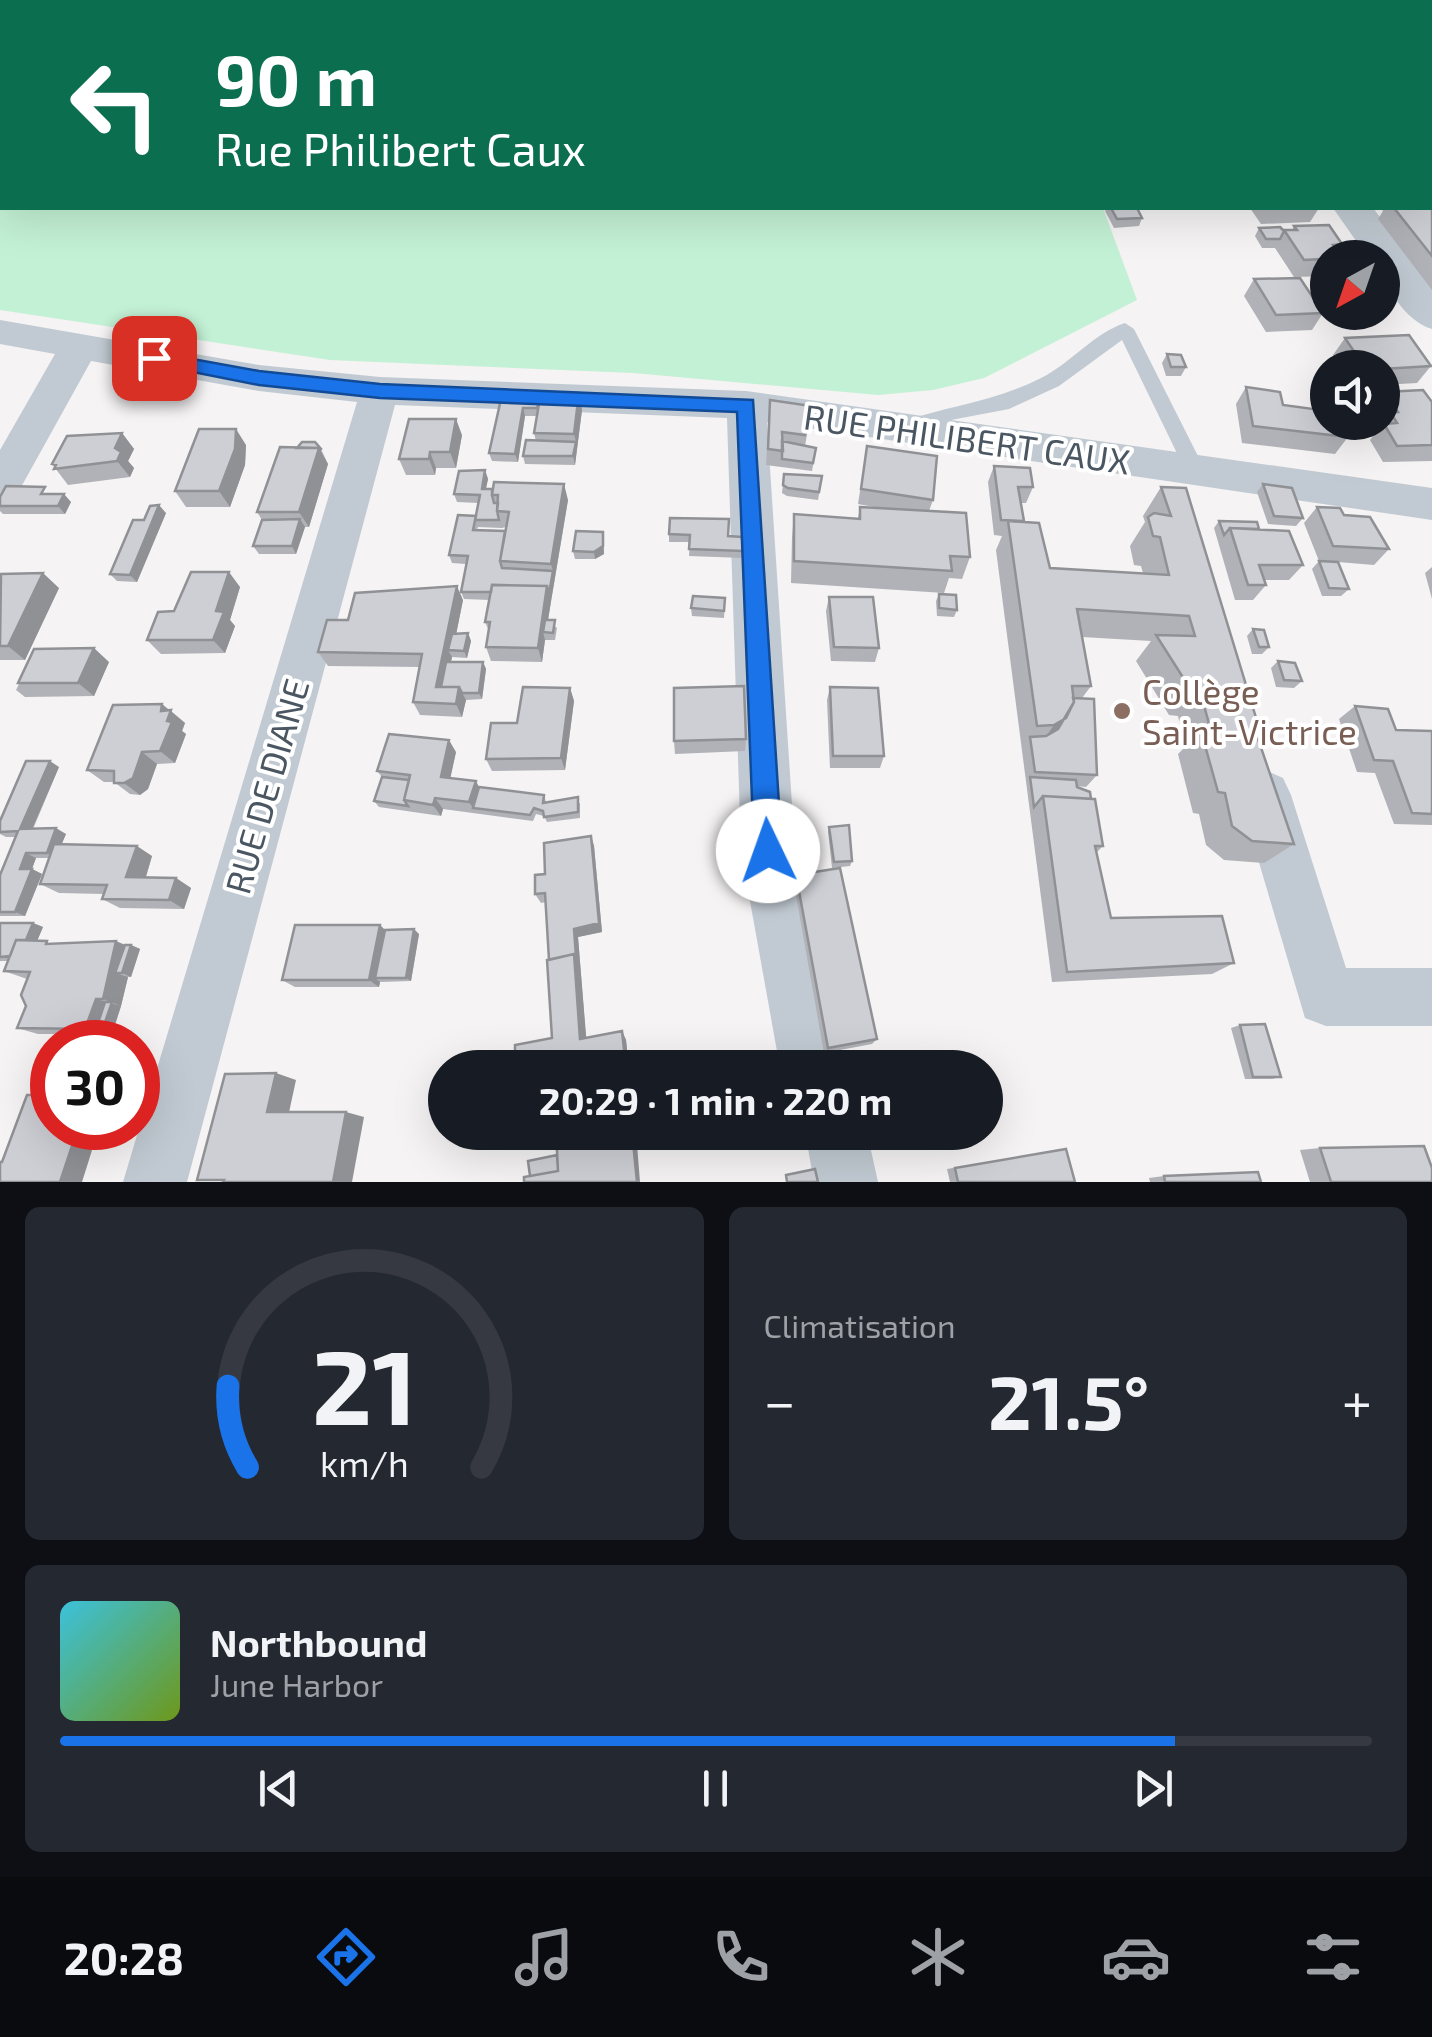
<!DOCTYPE html>
<html lang="fr">
<head>
<meta charset="utf-8">
<style>
	:root { --surface:#171b24; --page:#242831; --text:#f1f3f6; --muted:#9ea1a6; --line:#363941; --accent:#1a73e8 }
	body { margin:0; font-family:"Exo 2",sans-serif; background:var(--page); color:var(--text); height:100vh; display:flex; flex-direction:column; font-size:38px; white-space:nowrap }
	* { box-sizing:border-box; margin:0 }
	p { font-size:32px; color:var(--muted) }
	.icon { flex:none; width:55px; height:55px; fill:none; stroke:currentColor; stroke-width:2; stroke-linecap:round; stroke-linejoin:round }
	.map { position:relative; height:1182px; overflow:hidden }
	.side { display:flex; flex-direction:column; gap:25px; padding:25px; background:#0d0f14; flex:1 }
	.side>* { flex:none }
	.guide { position:absolute; left:0px; top:0px; width:1432px; height:210px; box-shadow:0 10px 40px #0002; background:#0b6e4f; color:#fff; overflow:hidden }
	.needle { width:65px; rotate:220deg }
	.controls { position:absolute; left:1310px; top:240px; display:grid; gap:20px }
	.controls a { display:grid; place-items:center; width:90px; height:90px; border-radius:50%; background:var(--surface); box-shadow:0 10px 40px #0002; font-size:50px }
	.speed { position:absolute; left:30px; top:1020px; display:flex; gap:20px; font-size:50px; font-weight:700; text-align:center }
	.speed>* { display:grid; place-content:center; width:130px; height:130px; border-radius:50%; background:var(--surface); box-shadow:0 10px 40px #0002; line-height:1 }
	.speed .limit { border:15px solid #d22; background:#fff; color:#111 }
	.pin { position:absolute; display:grid; place-items:center; width:85px; height:85px; color:#fff; margin:-42px; border-radius:20px; box-shadow:0 5px 15px #0006 }
	.me { position:absolute; width:110px; margin:-55px; rotate:357deg; stroke-linejoin:round; filter:drop-shadow(0 0 8px #0008) }
	.turn { display:flex; align-items:center; gap:35px; height:210px; padding:0 50px; font-size:45px }
	.turn .icon { width:130px; height:130px; stroke-width:2.5 }
	.turn b { display:block; font-size:70px; line-height:85px }
	.big { font-size:75px; font-weight:700; line-height:1.1 }
	.side .tile { flex:1; display:flex; flex-direction:column; justify-content:center; gap:15px; min-width:0; padding:0 35px; border-radius:15px; background:var(--page) }
	.side .dial { align-items:center; gap:0 }
	.dial svg { height:260px; overflow:visible; fill:none; stroke:var(--line); stroke-width:7; stroke-linecap:round; text-anchor:middle }
	.dial text { fill:var(--text); stroke:none }
	.song { display:flex; align-items:center; gap:30px }
	.cover { width:120px; height:120px; border-radius:15px; background:linear-gradient(135deg,hsl(190 70% 55%),hsl(80 70% 35%)) }
	.played { height:10px; border-radius:5px; background:linear-gradient(90deg,var(--accent) 85%,var(--line) 85%) }
	.keys { display:flex; justify-content:space-around; direction:ltr }
	.heat { display:flex; justify-content:space-between; align-items:center; font-size:55px; direction:ltr }
	.side .tiles { flex:1; display:grid; gap:25px; grid-template-columns:1fr 1fr }
	.tile:last-child { grid-column:span 2 }
	.trip { position:absolute; left:428px; top:1050px; width:575px; height:100px; border-radius:50px; background:var(--surface); box-shadow:0 10px 40px #0002; font-weight:700; line-height:100px; text-align:center }
	.tab-bar { display:flex; height:160px; justify-content:space-around; align-items:center; background:#090b0e; color:var(--muted) }
	.tab-bar .icon { width:70px; height:70px }
	.tab-bar .on { color:var(--accent) }
	.tab-bar b { font-size:45px; color:var(--text) }
	.map>svg:first-child { display:block }
	.green { fill:#c3f1d5 }
	.lines { fill:none; stroke-linecap:round; stroke-linejoin:round }
	.service { fill:#c1cad2; fill-rule:evenodd }
	.minor { fill:#c1cad2; fill-rule:evenodd }
	.tertiary { fill:#c1cad2; fill-rule:evenodd }
	.wall { fill:#b0b2b7; fill-rule:evenodd }
	.shaded-wall { fill:#909195 }
	.building { fill:#cdcfd5; stroke:#909195; stroke-width:2.5 }
	.route { fill:#1a73e8; stroke:#114b97; stroke-width:2.5 }
	.education-dot { fill:#8d6e63; stroke:#fff; stroke-width:4 }
	.labels { text-anchor:middle; dominant-baseline:central; stroke-width:8; stroke-linejoin:round; paint-order:stroke }
	.street-label { font-size:35px; fill:#4a5661; stroke:#fff }
	.education-label { font-size:35px; fill:#785e54; stroke:#fff; text-anchor:start }
</style>
</head>
<body>
<div class="map">
<svg width="1432" height="1182" viewBox="0 0 1432 1182">
	<rect width="100%" height="100%" fill="#f5f3f3"/>
	<!-- green -->
	<path class="green" d="M0 0 638 2H2V208H1103L1137 300 984 378 933 390 878 395 633 373 330 360 0 310Z"/>
	<g class="lines">
		<!-- service -->
		<path class="service" d="M1125 323 1134 329 1206 472 1203 478H1189L1122 340 1059 386 1009 409 951 420 908 434 898 427 901 422C948 406 996 401 1041 378 1070 364 1094 333 1125 323Z"/>
		<!-- minor -->
		<path class="minor" d="M1382 0H1408L1409 2H1383Z
			M0 320 259 365 380 377 746 391 1432 488V520L767 422 795 851 840 1068H780L741 851 727 418 395 405 187 1182H123L357 402 259 391 91 361 15 498 0 503V450L55 354 0 344Z
			M1265 770 1283 778 1291 795 1346 968H1432V1026H1326L1305 1018 1239 795 1247 778Z
			M805 1132H867L878 1182H814Z"/>
		<!-- tertiary -->
		<path class="tertiary" d="M1185 0H1217L1218 2H1187Z
			M1333 208H1373L1432 284V329C1405 321 1382 285 1382 258H1368Z"/>
	</g>
	<!-- wall -->
	<path class="wall" d="M390 0H537V2H391Z
		M813 0H889L888 1Z
		M1123 0H1159L1158 2H1124Z
		M1214 0H1253L1252 2H1214Z
		M1322 0H1355L1354 2H1324Z
		M1432 68V97L1430 96 1432 83 1430 81V71Z
		M1432 201V290L1378 219 1383 211 1381 208H1430Z
		M1107 208H1137L1142 218 1139 226 1114 228 1105 211Z
		M1250 208H1319L1310 222 1261 224Z
		M1294 226 1342 244 1338 252 1328 258V276L1294 277 1275 248H1262L1255 236 1259 228 1284 231 1292 230Z
		M1254 279 1323 313 1312 330 1266 332 1244 296Z
		M1345 338 1431 366 1417 383 1382 385V368H1341L1333 355Z
		M1167 354 1186 367 1181 376H1166L1162 363Z
		M1246 387 1283 405 1348 437 1335 454 1242 443 1236 404Z
		M1385 392 1432 402V461L1383 462 1370 440 1378 430 1382 424 1381 422H1382V396Z
		M579 393 582 410 575 465 525 464 523 456 536 441 534 433 537 416H525L518 462 492 461 489 453 501 399 540 400Z
		M770 400 809 423 805 446 816 448 812 471 766 465Z
		M122 433 134 449 128 461 134 468 130 477 68 485 52 464Z
		M462 435 456 468H436L435 475H406L399 459Z
		M246 445 245 465 230 507H186L175 491Z
		M867 446 933 500 929 511 970 557 962 579 949 578 944 593 791 583 792 537 794 514 858 518 860 507 885 509 858 504Z
		M297 448 321 449 328 464 309 527H305L296 554H259L253 546 262 520 257 512Z
		M994 466 1033 487 1026 503H1021L1024 521 1050 568 1143 573 1141 566 1134 565 1130 546 1145 522 1143 516 1161 487 1261 734 1257 737 1294 844 1264 863 1224 860 1206 845 1199 814 1193 813 1178 754 1185 747 1178 716 1169 715 1136 661 1151 641 1082 637 1091 686 1082 698 1097 775 1086 787 1077 786 1091 799 1103 846 1096 853 1111 918 1234 963 1212 974 1052 982 996 550 1002 536 994 535 988 482Z
		M485 470 488 479 486 489 568 500 548 620 557 628 555 640H545L542 662 491 661 486 647 489 631 485 622 490 600 464 599 461 592 466 564 452 563 449 555 476 516 479 503 457 502 454 494ZM478 527 502 528 506 527 505 531 477 530Z
		M784 474 822 476 818 500 787 496 782 493Z
		M1263 484 1303 518 1296 526 1268 524 1257 492Z
		M52 494 71 502 65 514H3L0 511V497Z
		M1317 507 1389 549 1374 565 1338 562 1349 589 1341 596H1322L1312 569 1319 561 1304 523Z
		M166 513 137 582 117 581 110 574 144 520Z
		M1219 521 1259 529 1303 565 1289 580H1264L1266 585 1253 600H1235L1214 528Z
		M603 532 604 554 595 559H575L573 551Z
		M669 534 742 537 743 558 689 556 690 542H669Z
		M1432 567V599L1425 573Z
		M0 575 59 588 25 660H0Z
		M240 587 230 620 235 626 225 653 161 654 147 640 174 611Z
		M939 594 957 610 954 617 937 616 936 601Z
		M829 597 879 648 875 662 831 661 826 611Z
		M725 598 724 618 692 616 691 608Z
		M463 600 456 634 468 633 471 641 467 658 452 657 451 662H483L486 669 482 699 466 700 462 717 420 715 413 702 419 667 328 666 318 652 348 620Z
		M1253 629 1269 647 1262 654H1252L1247 636Z
		M1278 661 1302 681 1294 688 1276 687 1271 668Z
		M109 662 94 696 25 697 16 690 19 684Z
		M830 687 884 756 880 768H830L827 700Z
		M570 688 574 701 565 770 492 771 486 759 517 723Z
		M1355 706 1396 730 1432 731V825L1394 824 1375 773 1357 772 1339 719Z
		M170 710 185 723 182 731 186 734 175 763 157 764 148 789 140 795 130 794 114 782H104L87 770Z
		M746 739 745 751 675 754 674 741Z
		M456 752 450 778 479 787 544 795 546 802 580 803V818L547 822 544 816 536 814 533 821 443 809 441 816 379 807 374 801 382 777 377 771Z
		M59 767 33 829 66 834 61 844 152 856 146 877 176 878 191 888 184 909 120 908 102 899 104 894 59 893 40 884 49 858H36L32 869 42 874 25 916H0V875L16 837H6L0 834V821Z
		M829 827 852 861 850 866 832 868 828 832Z
		M591 836 594 846 602 932 578 937 586 1038 622 1031 626 1040 629 1068H515L552 1038 546 902 541 903 535 894 545 874Z
		M796 875 877 1039 872 1044 824 1053 794 884Z
		M0 923H33L43 927 37 941 54 944 131 945 140 949 131 977H128L121 1006 112 1034H38L17 1028 26 1006 27 979 4 971 8 961H0Z
		M380 925 385 930 419 934 411 981 380 982 379 987H295L282 980Z
		M1240 1025 1281 1077 1272 1079H1245L1231 1028Z
		M1320 1148 1432 1182H1310L1300 1150Z
		M1066 1149 1075 1182H950L947 1169Z
		M1164 1176 1261 1182H1150L1149 1178Z"/>
	<!-- shaded-wall -->
	<path class="shaded-wall" d="M579 393 582 410 575 465 573 456 576 442 574 434Z
		M523 408 525 416 518 462 515 454Z
		M456 419 462 435 456 468 450 452Z
		M236 429 246 445 245 465 230 507 219 491Z
		M122 433 134 449 128 461 134 468 130 477 117 461 115 448Z
		M319 448 328 464 309 527 299 512Z
		M430 452 436 468 435 475 429 459Z
		M485 470 488 479 484 497 482 489Z
		M564 484 568 500 551 601 549 594 553 571 551 564Z
		M64 494 71 502 65 514 58 506Z
		M159 505 166 513 137 582 130 575Z
		M300 519 305 527 296 554 292 546Z
		M603 532 604 554 595 559 594 552Z
		M229 572 240 587 230 620 235 626 225 653 213 640 216 611Z
		M43 573 59 588 25 660 8 646Z
		M457 586 463 600 453 650H448L452 657 444 693 436 687Z
		M547 586 551 601 546 633 543 632 545 640 542 662 538 648Z
		M468 633 471 641 467 658 464 651Z
		M94 648 109 662 94 696 78 683Z
		M483 662 486 669 482 699 479 693Z
		M459 687 466 700 462 717 456 704Z
		M570 688 574 701 565 770 561 758Z
		M162 704 185 723 182 731 186 734 175 763 160 751 161 711Z
		M1066 718 1049 742 1038 748 1054 725Z
		M449 740 456 752 448 789 441 777Z
		M142 752 157 764 148 789 140 795 124 783Z
		M50 761 59 767 30 834 20 829Z
		M476 781 482 793 473 808 469 802Z
		M435 798 443 809 441 816 433 805Z
		M56 828 66 834 56 858 47 853Z
		M591 836 594 846 602 932 578 937 587 1047 580 1039 575 966 574 929Z
		M137 846 152 856 143 886 126 877Z
		M26 853 36 858 30 874 20 869Z
		M32 869 42 874 25 916 15 912Z
		M176 878 191 888 184 909 169 900Z
		M33 923 43 927 29 960 19 956Z
		M380 925 389 934 375 978 380 982 379 987 369 980Z
		M414 929 419 934 411 981 406 978Z
		M116 941 130 947 131 945 140 949 131 977 122 973H115L128 977 121 1006 103 999Z
		M96 999 121 1006 112 1034 85 1029Z
		M622 1031 626 1040 629 1068H626Z
		M276 1073 296 1080 288 1117 267 1112Z
		M346 1112 364 1117 352 1182H333Z
		M78 1128H99L82 1182H60Z
		M632 1132H636L640 1182H637Z"/>
	<!-- building -->
	<path class="building" d="M945 0H975L976 2H946Z
		M1057 0H1083L1085 2H1059Z
		M1415 0H1432V2H1417Z
		M1430 201H1432V256L1394 208H1430Z
		M1111 208H1137L1142 218 1117 219Z
		M1329 225 1342 244 1333 245 1341 258 1304 260 1284 230H1297L1294 226Z
		M1280 227 1284 231 1280 239H1266L1259 228Z
		M1300 278 1323 313 1276 315 1254 279Z
		M1409 335 1431 366 1382 369 1365 368 1345 338Z
		M1167 354 1181 355 1186 367H1171Z
		M1246 387 1280 392 1283 405 1328 411V422H1344L1348 437 1253 426Z
		M1423 390 1432 402V445L1397 446 1384 424 1397 423 1391 413 1398 412 1385 392Z
		M541 392 579 393 574 434 534 433Z
		M501 399 540 400 537 408H523L515 454 489 453Z
		M770 400 811 406 805 435 782 432 783 451 768 449Z
		M409 419H456L450 452H430L429 459H399Z
		M199 429H236L235 449 219 491H175Z
		M122 433 115 448 121 452 117 461 54 469 56 465 52 464 67 436Z
		M526 440 576 442 573 456H523Z
		M782 441 816 448 813 463 782 459Z
		M302 442H315L321 449 320 450 319 448H297Z
		M867 446 937 456 933 500 861 489Z
		M280 447 319 448 299 512H257Z
		M994 466 1030 468 1033 487H1018L1024 521 1001 520Z
		M485 470 482 489H492V495L494 503H498L497 511 499 520H475L480 495 454 494 459 471Z
		M784 474 822 476 819 492 788 488 783 485Z
		M494 482 564 484 551 564 500 561 509 512 497 511 498 495H492Z
		M1263 484 1292 488 1303 518 1274 516Z
		M6 486 45 487 41 494H64L58 506H0V497Z
		M1161 487 1186 488 1261 734 1256 733 1294 844 1252 841 1232 826 1225 793 1218 792 1201 731H1211L1200 691 1191 690 1156 635 1195 636 1189 616 1077 609 1091 686H1072L1074 702 1066 718 1054 725 1037 726 1008 521 1039 523 1050 568 1169 575 1160 537 1153 536 1148 517 1154 513 1171 516Z
		M159 505 130 575 110 574 133 520H144L150 506Z
		M860 507 966 513 970 557 950 556 952 571 794 561V514L860 519Z
		M1317 507 1340 508 1344 515 1370 517 1389 549 1333 546Z
		M458 515 476 516 473 530 505 531 500 561 502 568 553 571 549 594 547 586 492 585 491 592H461L468 556 449 555Z
		M670 518 729 519 728 536 742 537 743 551 689 549 690 535 669 534Z
		M300 519 292 546H253L262 520Z
		M1219 521 1257 522 1259 529 1230 528 1224 535Z
		M1230 528 1289 531 1303 565H1259L1266 585H1248Z
		M576 531 603 532V546L594 552 573 551Z
		M1319 561 1338 562 1349 589 1329 588Z
		M191 572H229L216 611 224 612 213 640H147L158 612 174 611Z
		M43 573 8 646H0L1 574Z
		M492 585 547 586 538 648 486 647 490 622H485Z
		M457 586 436 687H459L456 704 413 702 422 654 318 652 327 620H348L355 593Z
		M939 594 956 595 957 610 939 608Z
		M693 596 725 598 724 611 691 608Z
		M829 597H873L879 648 834 647Z
		M545 620H555L553 633 543 632Z
		M1253 629 1264 630 1269 647H1259Z
		M468 633 464 651 448 650 452 634Z
		M94 648 78 683H18L34 649Z
		M1278 661 1295 663 1302 681 1284 680Z
		M446 662H483L479 693H462L459 687H441Z
		M744 686 746 739 674 741V688Z
		M523 687 570 688 561 758 486 759 491 723H517Z
		M830 687 878 688 884 756H833Z
		M1073 698 1094 699 1097 775 1035 772 1030 737 1046 736 1058 729 1074 702Z
		M162 704 161 711 171 710 167 721 172 722 160 751 142 752 133 778 124 783H114V771L87 770 113 705Z
		M1355 706 1388 709 1396 730 1432 731V814L1412 813 1393 761 1374 760Z
		M389 734 449 740 441 777 476 781 469 802 435 798 433 805 404 800 410 775 377 771Z
		M26 761H50L20 829 56 828 47 853H26L20 869H32L15 912H0V875L18 831 0 832V821Z
		M382 777 409 780 404 800 408 806 374 801Z
		M1030 777 1076 780 1077 787 1090 792 1091 799 1043 796 1034 807Z
		M479 787 544 795 543 803 578 797V812L544 817 543 811 534 808 530 815 473 808Z
		M1043 796 1095 799 1103 846H1095L1111 918 1222 916 1234 963 1067 972Z
		M849 825 852 861 834 862 829 827Z
		M591 836 599 923 574 929 576 957 574 954 549 960 545 893 535 894V875L545 874 544 843Z
		M54 844 137 846 126 877 176 878 169 900 102 899 107 885 40 884Z
		M840 868 877 1039 828 1048 796 875Z
		M0 923H33L26 940H16L10 956 0 957Z
		M295 925H380L369 980H282Z
		M414 929 406 978H375L385 930Z
		M16 940 47 941 46 944 116 941 103 999H96L85 1029 17 1028 26 1006 21 995 30 972 4 971Z
		M125 945H131L122 973H115Z
		M574 954 580 1039 622 1031 626 1068H515V1045L552 1038 547 960Z
		M105 1002H112L102 1031 95 1032Z
		M1265 1024 1281 1077H1253L1240 1025Z
		M276 1073 267 1112H346L333 1182H223L224 1180H197L225 1074Z
		M27 1095H52V1128H78L60 1182H0V1162H2Z
		M556 1132H632L637 1182H524V1177L558 1171Z
		M1424 1146 1432 1168V1182H1331L1320 1148Z
		M1066 1149 1075 1182H958L955 1168Z
		M557 1155 558 1171 530 1176 528 1161Z
		M815 1169 818 1182H787L786 1175Z
		M1258 1172 1261 1182H1165L1164 1176Z"/>
	<!-- route -->
	<path class="route" d="M154 352 259 371 380 384 753 400 782 851 778 860 768 864 758 860 754 851 737 412 380 398 259 385 147 363 144 358Z"/>
	<!-- markers -->
	<circle class="education-dot" cx="1122" cy="711" r="10"/>
	<g class="labels">
		<!-- street labels -->
		<g class="street-label">
			<text transform="translate(967 438) rotate(8)">RUE PHILIBERT CAUX</text>
			<text transform="translate(266 786) rotate(-74)">RUE DE DIANE</text>
		</g>
		<!-- education labels -->
		<g class="education-label">
			<text x="1142" y="691">Collège<tspan x="1142" dy="40">Saint-Victrice</tspan></text>
		</g>
	</g>
</svg>
<div class="controls">
<a><svg class="needle" viewBox="-14 -14 28 28"><path d="M0-13l5 13h-10z" fill="#e53935"/><path d="M0 13l5-13h-10z" fill="#9ea1a6"/></svg></a>
<a><svg class="icon" aria-label="sound" viewBox="0 0 24 24"><path d="M4 9h4l5-4v14l-5-4H4zM17 9q2 3 0 6"/></svg></a>
</div>
<div class="speed"><div class="limit">30</div></div>
<div class="pin" style="left:154px;top:358px;background:#d93025"><svg class="icon" aria-label="arrive" viewBox="0 0 24 24"><path d="M6 21V4h12l-3 4 3 4H6"/></svg></div>
<svg class="me" style="left:768px;top:851px" viewBox="-20 -20 40 40"><circle r="19" fill="#fff"/><path d="M0-13L10 11 0 6-10 11z" fill="#1a73e8"/></svg>
<div class="trip">20:29 · 1 min · 220 m</div>
<div class="guide">
<div class="turn"><svg class="icon" aria-label="left" viewBox="0 0 24 24"><path d="M17 20v-9H6M10 6l-5 5 5 5"/></svg><div><b>90 m</b>Rue Philibert Caux</div></div>
</div>
</div>
<section class="side">
<div class="tiles">
<div class="tile dial"><svg viewBox="0 0 100 80">
<path d="M14 69A42 42 0 1 1 86 69"/>
<path d="M14 69A42 42 0 0 1 8 44" stroke="#1a73e8"/>
<text x="50" y="56" font-size="32" font-weight="700">21</text>
<text x="50" y="72" font-size="11">km/h</text>
</svg></div>
<div class="tile"><p>Climatisation</p>
<div class="heat"><a>−</a><b class="big">21.5°</b><a>+</a></div>
</div>
<div class="tile">
<div class="song"><i class="cover"></i><div><b>Northbound</b><p>June Harbor</p></div></div>
<div class="played"></div>
<div class="keys"><svg class="icon" aria-label="previous" viewBox="0 0 24 24"><path d="M18 5L8 12l10 7zM5 5v14"/></svg><svg class="icon" aria-label="pause" viewBox="0 0 24 24"><path d="M8 5v14M16 5v14"/></svg><svg class="icon" aria-label="next" viewBox="0 0 24 24"><path d="M6 5l10 7-10 7zM19 5v14"/></svg></div>
</div>
</div>
</section>
<nav class="tab-bar">
<b>20:28</b>
<svg class="icon on" aria-label="directions" viewBox="0 0 24 24"><path d="M12 3l9 9-9 9-9-9zM9 14v-3h6M13 9l2 2-2 2"/></svg>
<svg class="icon" aria-label="music" viewBox="0 0 24 24"><path d="M9 18V5l10-2v13"/><circle cx="6" cy="18" r="3"/><circle cx="16" cy="16" r="3"/></svg>
<svg class="icon" aria-label="phone" viewBox="0 0 24 24"><path d="M5 4h4l2 5-3 2q2 4 5 5l2-3 5 2v4C11 20 4 13 5 4z"/></svg>
<svg class="icon" aria-label="climate" viewBox="0 0 24 24"><path d="M12 3v18M4 7l16 10M4 17L20 7"/></svg>
<svg class="icon" aria-label="car" viewBox="0 0 24 24"><path d="M5 17H2v-5l4-1 3-4h7l3 4 3 1v5h-3M9 17h6M6 11h13"/><circle cx="7" cy="17" r="2"/><circle cx="17" cy="17" r="2"/></svg>
<svg class="icon" aria-label="filters" viewBox="0 0 24 24"><path d="M4 7h16M4 17h16"/><circle cx="9" cy="7" r="2"/><circle cx="15" cy="17" r="2"/></svg>
</nav>
</body>
</html>
